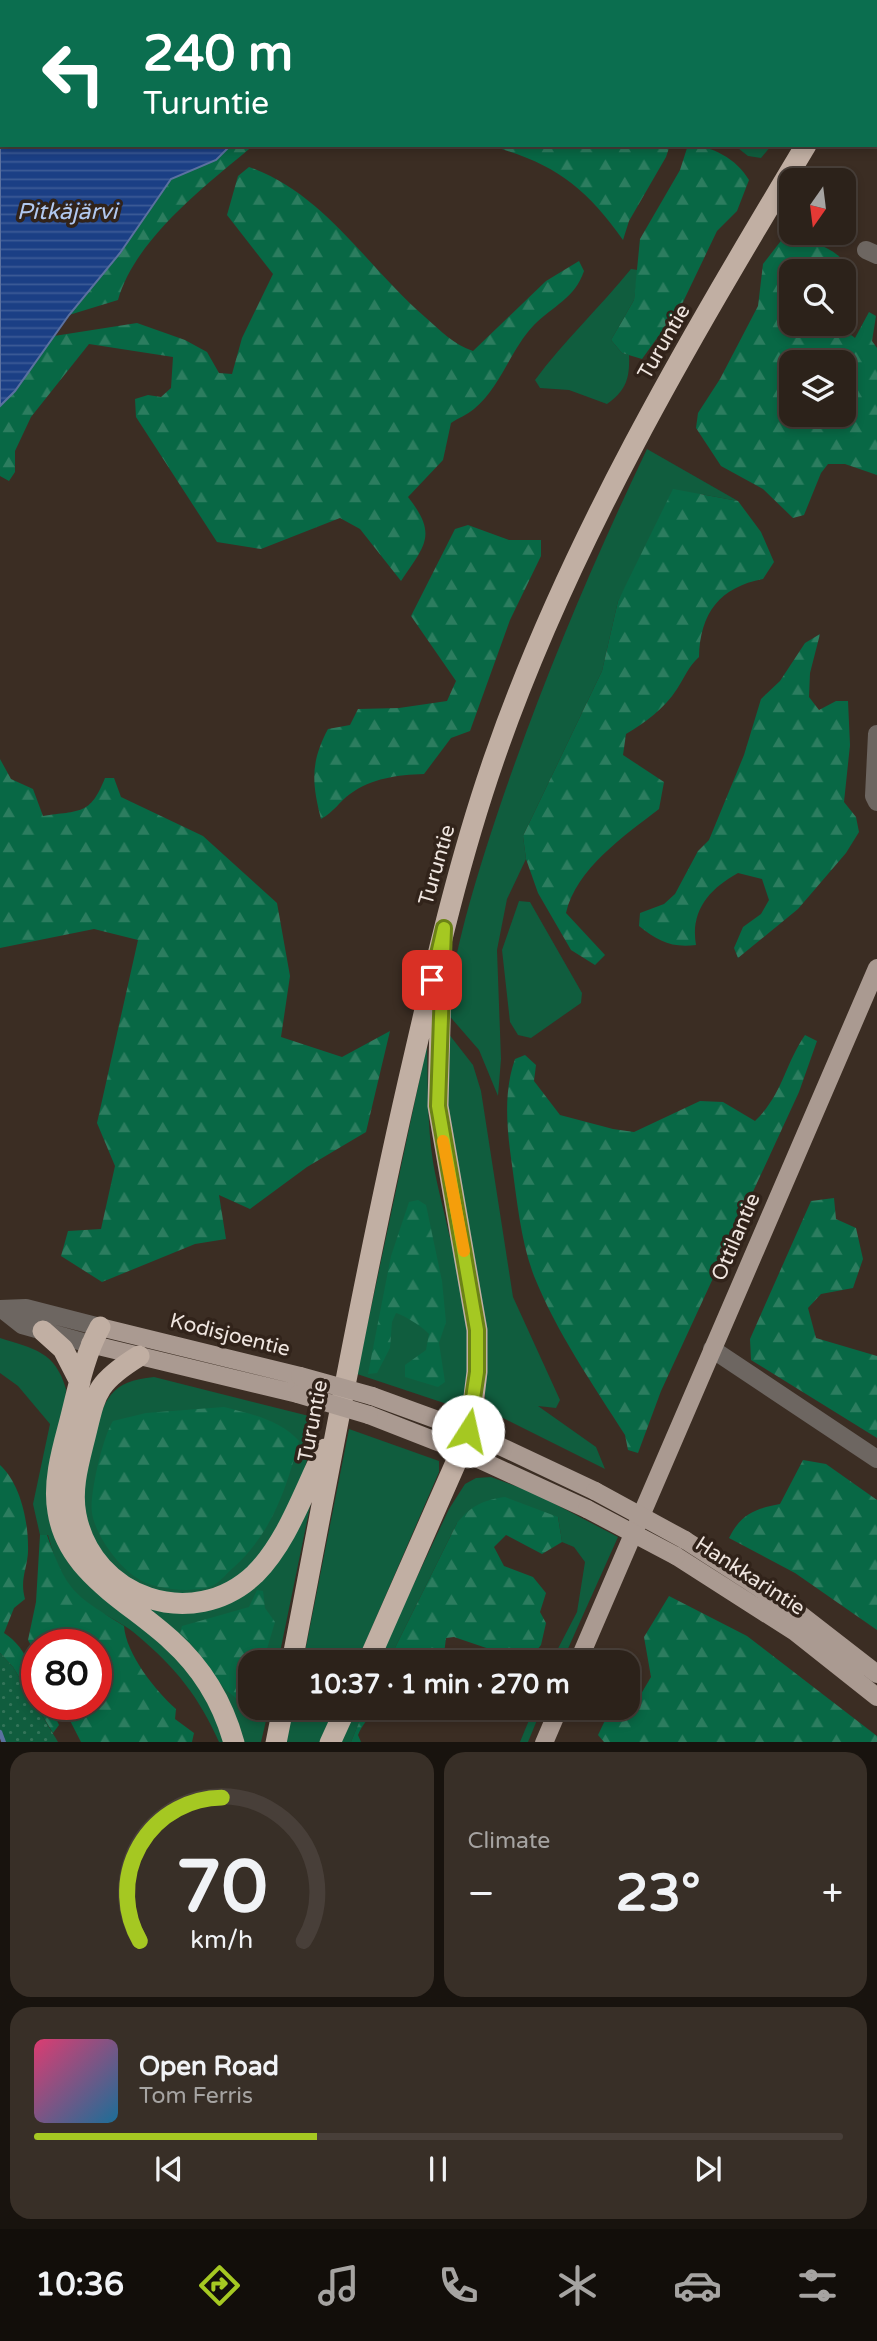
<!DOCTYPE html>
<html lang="en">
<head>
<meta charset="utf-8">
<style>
	:root { --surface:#2c221a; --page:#382f27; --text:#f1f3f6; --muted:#a6a4a2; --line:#483f39; --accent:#a5c822 }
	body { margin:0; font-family:"Varela Round",sans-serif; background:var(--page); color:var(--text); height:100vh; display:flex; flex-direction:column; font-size:26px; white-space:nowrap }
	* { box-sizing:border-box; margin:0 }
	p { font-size:23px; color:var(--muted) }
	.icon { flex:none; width:38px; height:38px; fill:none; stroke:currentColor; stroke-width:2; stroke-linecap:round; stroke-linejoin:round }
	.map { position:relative; height:1742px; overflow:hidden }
	.panel { display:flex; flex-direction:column; gap:10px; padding:10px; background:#18130e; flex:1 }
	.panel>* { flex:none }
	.banner { position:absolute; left:0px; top:0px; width:878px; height:147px; box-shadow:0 4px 10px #0003,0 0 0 2px var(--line); background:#0b6e4f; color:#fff; overflow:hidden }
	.needle { width:46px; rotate:194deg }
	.fabs { position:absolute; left:779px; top:168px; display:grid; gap:14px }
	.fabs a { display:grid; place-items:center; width:77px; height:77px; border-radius:14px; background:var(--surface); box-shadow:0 4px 10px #0003,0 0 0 2px var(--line); font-size:35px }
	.speed { position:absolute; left:21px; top:1629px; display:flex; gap:14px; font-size:35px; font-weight:700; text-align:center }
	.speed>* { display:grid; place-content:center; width:91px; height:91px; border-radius:50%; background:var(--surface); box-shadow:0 4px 10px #0003,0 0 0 2px var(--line); line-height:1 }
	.speed .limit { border:10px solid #d22; background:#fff; color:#111 }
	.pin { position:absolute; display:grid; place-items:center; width:60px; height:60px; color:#fff; margin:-30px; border-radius:14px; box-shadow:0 4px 10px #0006 }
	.me { position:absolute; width:77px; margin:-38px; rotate:10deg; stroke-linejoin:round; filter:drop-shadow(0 0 5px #0008) }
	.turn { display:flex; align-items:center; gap:24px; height:147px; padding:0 28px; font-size:32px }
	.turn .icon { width:91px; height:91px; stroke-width:2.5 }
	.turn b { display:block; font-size:49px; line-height:60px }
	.big { font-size:52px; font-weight:700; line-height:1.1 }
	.panel .widget { flex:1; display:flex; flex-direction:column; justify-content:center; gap:10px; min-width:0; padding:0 24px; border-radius:21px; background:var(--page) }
	.panel .dial { align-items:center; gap:0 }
	.dial svg { height:182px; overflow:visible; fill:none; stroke:var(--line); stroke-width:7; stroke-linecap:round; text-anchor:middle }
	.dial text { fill:var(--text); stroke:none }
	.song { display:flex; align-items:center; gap:21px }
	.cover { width:84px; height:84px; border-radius:10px; background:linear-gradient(135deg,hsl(340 70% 55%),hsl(200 70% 35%)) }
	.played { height:7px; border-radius:4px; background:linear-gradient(90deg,var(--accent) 35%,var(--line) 35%) }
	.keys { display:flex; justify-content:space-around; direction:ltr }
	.heat { display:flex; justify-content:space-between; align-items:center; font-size:38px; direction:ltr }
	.panel .tiles { flex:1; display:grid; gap:10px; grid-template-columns:1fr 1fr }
	.widget:last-child { grid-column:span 2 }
	.trip { position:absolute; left:238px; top:1650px; width:402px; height:70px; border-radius:21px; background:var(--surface); box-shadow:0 4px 10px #0003,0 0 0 2px var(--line); font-weight:700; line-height:70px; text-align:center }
	.tab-bar { display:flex; height:112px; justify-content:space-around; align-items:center; background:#120e0a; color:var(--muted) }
	.tab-bar .icon { width:49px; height:49px }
	.tab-bar .on { color:var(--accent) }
	.tab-bar b { font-size:32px; color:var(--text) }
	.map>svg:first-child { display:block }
	.grass { fill:#105d3e }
	.forest { fill:url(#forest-firs); fill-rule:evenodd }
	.garden { fill:url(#garden-dots) }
	.water { fill:url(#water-rules); stroke:#5b71a0; stroke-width:2 }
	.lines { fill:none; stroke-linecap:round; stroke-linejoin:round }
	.stream { stroke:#5b71a0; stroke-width:4.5 }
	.minor { stroke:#6d6661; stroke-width:18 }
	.major { stroke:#aa9a91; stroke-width:18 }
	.highway { stroke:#c1afa3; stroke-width:21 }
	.major-bridge { stroke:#aa9a91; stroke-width:18 }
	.route-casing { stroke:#6b8216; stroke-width:18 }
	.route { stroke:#a5c822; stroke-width:12 }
	.slow { stroke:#f59e0b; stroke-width:12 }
	.labels { text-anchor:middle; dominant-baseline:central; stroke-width:7; stroke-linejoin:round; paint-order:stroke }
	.street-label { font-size:21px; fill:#efe5df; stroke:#31231a }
	.water-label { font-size:23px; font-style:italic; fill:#b1c8f0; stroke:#31231a }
</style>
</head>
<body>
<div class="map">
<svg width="877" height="1743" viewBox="0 0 877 1743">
	<defs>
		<pattern id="forest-firs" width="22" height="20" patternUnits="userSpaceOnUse" patternTransform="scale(1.75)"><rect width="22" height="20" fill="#086845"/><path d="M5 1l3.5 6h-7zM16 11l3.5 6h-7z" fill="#2c7d5f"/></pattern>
		<pattern id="garden-dots" width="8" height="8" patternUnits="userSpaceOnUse" patternTransform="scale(1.75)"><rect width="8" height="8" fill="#105d3e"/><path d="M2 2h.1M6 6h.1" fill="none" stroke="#337459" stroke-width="1.8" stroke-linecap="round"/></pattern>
		<pattern id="water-rules" width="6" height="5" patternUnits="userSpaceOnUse" patternTransform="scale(1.75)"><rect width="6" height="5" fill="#1b3f85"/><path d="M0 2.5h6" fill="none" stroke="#3c5b96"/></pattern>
	</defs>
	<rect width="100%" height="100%" fill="#3b2d23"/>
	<!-- grass -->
	<path class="grass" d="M734 145H772L761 158 748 156Z
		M631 269 638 270 634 300 611 340 622 353 629 355C630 378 626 391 607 404L569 390 540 388 535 380C564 341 600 307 631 269Z
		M647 449 738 501 700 494 640 561 618 601 602 671 523 836 526 859 507 899 497 950 501 1059 498 1096 479 1050 446 1012C457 937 479 868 503 797 544 678 593 562 647 449Z
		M519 901 530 902 582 993 581 1003 531 1038 518 1035 510 1022 502 950Z
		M448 1033 473 1065 481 1091 513 1297 560 1400 556 1408 538 1406 596 1447 605 1469 487 1410 446 1121Z
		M427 1044C428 1083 427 1123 433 1162 444 1226 487 1349 459 1408L357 1374Z
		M0 1338C34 1349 55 1351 66 1389L57 1540 69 1564 91 1588 170 1649 193 1676 213 1707 227 1742H219C199 1697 176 1668 138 1636 117 1617 84 1609 68 1585 58 1571 53 1552 48 1535H40L33 1504 50 1424 18 1386 0 1373Z
		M154 1377 317 1418C308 1463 293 1515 266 1552 251 1573 210 1599 184 1598 138 1598 90 1558 84 1511 80 1487 89 1461 94 1438 104 1399 110 1381 154 1377Z
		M349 1429 439 1461V1472L357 1662H303Z
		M491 1477 532 1492 618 1537 562 1662H551L577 1612 585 1562 574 1547 562 1542 558 1517 457 1523 388 1662H377L449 1509 465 1484 476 1478Z
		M312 1497 278 1662H250V1708H269L261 1742H241L239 1734 126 1595 211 1607Z
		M293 1708H337L321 1742 286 1743Z
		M357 1708H365L351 1742 341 1743Z
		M534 1708H542L528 1742H520Z"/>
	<!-- forest -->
	<path class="forest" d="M231 145H254C206 185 135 239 118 300L69 315 120 253 171 179 216 160Z
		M488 145H670L666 157 629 221 623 240C584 185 553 163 488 145Z
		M688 145C711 145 737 159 749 180L737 211 717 231 683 302 642 359 622 353 611 340 634 300 640 239 680 170Z
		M249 167C324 193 367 267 425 317 440 330 454 345 473 351L546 281 579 261 584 271C575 298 553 306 534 325 510 350 501 387 474 409 467 415 458 418 451 423L443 460 408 497C438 535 425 545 401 581L360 529 340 518 261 549 217 542 136 417 135 399 148 395 161 397 171 388 173 357 89 344 31 417 15 451V472L9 481 0 476V406L15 391 54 336 137 323 185 340 207 352 219 373 232 374 242 338 273 274 227 215 238 176Z
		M787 233C805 240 842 248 847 269L844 272 791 271V324H803L817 331C833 326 842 328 855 338L869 312 876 316 872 341 877 348V475L845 464H828L821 473 804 515 793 518 763 489 721 466 696 428 698 413 720 379 758 306 763 264ZM791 362H844V415H791Z
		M673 489 738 501 761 532 774 562 763 579C720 587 700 613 699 657 688 667 685 677 677 689 664 709 646 722 626 734L623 755 664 782 659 809C625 835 576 869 566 913L605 955 595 965 571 950 538 893 526 859 523 836 602 671 618 601Z
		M468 525 509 540H541V556L510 620 470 731 451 738 424 774C397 775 372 778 350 794 339 802 334 812 321 819 312 783 310 763 328 729L350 725 358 709 399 708 447 701 456 681 411 616 455 529Z
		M820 634 810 673 809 697 819 710 836 701H848L850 745 844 802 856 817 859 832 846 853 798 909 738 958 734 948 743 927 761 914 769 900 762 879 738 873C709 889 690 911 696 945 671 948 658 941 639 926L640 913 664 904 675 894 698 851 709 840 744 755 761 699 780 681 805 643Z
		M0 759 11 779 33 789 43 816C80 810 90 816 105 778H114L121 797 203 836 277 903 290 976 281 1037 342 1057 390 1031 366 1132 307 1167 250 1209 219 1195 226 1239 195 1244 102 1282 61 1256 68 1231 101 1229 115 1166 97 1123 138 940 94 929 0 948Z
		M805 1035 817 1041 799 1092 661 1391 638 1453 628 1450 625 1435C592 1383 557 1333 534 1276 521 1242 517 1201 512 1165 507 1130 503 1093 515 1059L525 1055 536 1065 534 1081 560 1115 613 1129 634 1132 700 1101 723 1102 755 1121C783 1094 785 1064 805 1035Z
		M834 1198 836 1219 856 1228 863 1259 853 1288 821 1294 808 1308 816 1338 877 1356V1438L751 1360 750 1339 811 1201Z
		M418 1200 426 1205 442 1281 446 1322 439 1343 445 1382 438 1387 405 1377V1365L426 1350 429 1334C424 1328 404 1315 396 1313L392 1322 390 1348 377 1373 368 1374 391 1256 409 1202Z
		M224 1407C251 1414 280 1420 299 1441 286 1490 272 1532 234 1567 228 1572 221 1581 214 1585 196 1594 153 1590 137 1578 118 1566 96 1536 92 1513 89 1496 103 1436 113 1421L146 1413Z
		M803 1460 826 1464 877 1500V1630L795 1573 729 1538C741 1514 754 1509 780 1504Z
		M0 1465C20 1483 28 1520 28 1546 29 1567 19 1577 25 1599L14 1608 4 1633C28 1648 37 1678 37 1704L50 1706 59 1725 53 1733 13 1667 0 1653Z
		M505 1497 558 1517 562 1542 542 1554 506 1535 494 1547 504 1566 533 1577 546 1593 540 1612 546 1623 541 1645 532 1656 513 1657 454 1637 446 1638 443 1662H388L457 1523C471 1506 483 1500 505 1497Z
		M40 1535H47C67 1592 73 1594 124 1626 126 1654 155 1690 176 1709L175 1719 194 1733 192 1742H81L62 1705 96 1704V1645H37V1656L28 1640 36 1602Z
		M257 1590 263 1591 265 1608 275 1622 263 1662H250V1708L240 1704C235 1695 230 1694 224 1688 210 1669 199 1650 180 1633L182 1626 249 1607Z
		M669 1596 747 1636 877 1736V1742H604L598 1735 611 1708H628V1696L641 1694 651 1677 644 1637Z
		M365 1708H440C410 1726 379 1688 358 1735L361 1742H351Z"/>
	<!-- garden -->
	<path class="garden" d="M0 1653 13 1667 58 1742H4L0 1732Z"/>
	<!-- water -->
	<path class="water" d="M0 0H749L2 2V145H231L216 160 171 179 120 253 69 315 15 391 0 406Z"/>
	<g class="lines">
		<!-- stream -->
		<path class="stream" d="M0 1732 4 1743"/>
		<!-- minor -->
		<path class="minor" d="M866 250 877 255
			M877 734 874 796 877 802
			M0 1309 26 1308 100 1327
			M3 1310 22 1325 90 1344
			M712 1349 877 1459"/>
		<!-- major -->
		<path class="major" d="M100 1327 300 1376
			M90 1344 298 1394
			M372 1396 468 1431 595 1491
			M369 1415 461 1451 587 1509
			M685 1540 800 1614 877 1674
			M676 1556 795 1632 877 1697
			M578 1662 877 968
			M544 1743 559 1708"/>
		<!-- highway -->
		<path class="highway" d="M100 1327C83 1358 77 1394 68 1428 61 1454 53 1484 58 1512 68 1574 129 1601 171 1640 201 1667 223 1703 234 1743
			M43 1331 63 1349 80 1382
			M139 1356C94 1384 96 1393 84 1441 78 1465 71 1490 76 1515 92 1598 193 1633 255 1574 288 1541 304 1490 325 1449
			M292 1662C331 1461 367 1258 414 1057 437 957 460 857 494 759 569 542 688 342 806 145
			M368 1662 461 1451 472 1413 477 1372V1330L438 1106 441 983
			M276 1743 283 1708
			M330 1743 346 1708"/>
		<!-- major-bridge -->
		<path class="major-bridge" d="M300 1376 372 1396
			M298 1394 369 1415
			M595 1491 685 1540
			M587 1509 676 1556"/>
	</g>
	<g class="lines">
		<defs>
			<path id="route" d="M432 980 444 928 438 1106 477 1330V1372L468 1431"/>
		</defs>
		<!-- route casing -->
		<use href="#route" class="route-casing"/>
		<!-- route -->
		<use href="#route" class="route"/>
		<!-- slow -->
		<path class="slow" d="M443 1141 464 1251"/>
	</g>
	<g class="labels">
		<!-- street labels -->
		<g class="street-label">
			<text transform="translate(664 342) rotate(-60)">Turuntie</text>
			<text transform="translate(437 865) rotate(-74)">Turuntie</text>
			<text transform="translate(736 1237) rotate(-67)">Ottilantie</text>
			<text transform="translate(230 1335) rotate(14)">Kodisjoentie</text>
			<text transform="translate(313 1421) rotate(-79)">Turuntie</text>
			<text transform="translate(750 1576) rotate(33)">Hankkarintie</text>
		</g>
		<!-- water labels -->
		<g class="water-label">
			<text x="67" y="212">Pitkäjärvi</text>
		</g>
	</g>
</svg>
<div class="fabs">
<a><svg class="needle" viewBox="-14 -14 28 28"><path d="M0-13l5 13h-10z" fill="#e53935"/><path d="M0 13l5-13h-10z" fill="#a6a4a2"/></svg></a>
<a><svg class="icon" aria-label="search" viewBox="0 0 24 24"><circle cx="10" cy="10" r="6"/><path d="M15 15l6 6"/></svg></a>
<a><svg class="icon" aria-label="layers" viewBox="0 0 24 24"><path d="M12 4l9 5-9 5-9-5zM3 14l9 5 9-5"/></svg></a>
</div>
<div class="speed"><div class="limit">80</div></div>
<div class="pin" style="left:432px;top:980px;background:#d93025"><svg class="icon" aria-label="arrive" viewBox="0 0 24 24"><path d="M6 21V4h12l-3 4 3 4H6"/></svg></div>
<svg class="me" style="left:468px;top:1431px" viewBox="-20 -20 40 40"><circle r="19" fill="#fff"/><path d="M0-13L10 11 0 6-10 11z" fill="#a5c822"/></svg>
<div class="trip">10:37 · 1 min · 270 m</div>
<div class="banner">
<div class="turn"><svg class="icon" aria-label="left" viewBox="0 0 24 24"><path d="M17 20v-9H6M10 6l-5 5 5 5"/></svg><div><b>240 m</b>Turuntie</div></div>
</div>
</div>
<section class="panel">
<div class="tiles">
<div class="widget dial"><svg viewBox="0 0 100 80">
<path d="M14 69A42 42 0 1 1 86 69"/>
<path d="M14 69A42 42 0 0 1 50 6" stroke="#a5c822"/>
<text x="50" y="56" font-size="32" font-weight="700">70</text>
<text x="50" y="72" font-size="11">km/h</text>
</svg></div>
<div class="widget"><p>Climate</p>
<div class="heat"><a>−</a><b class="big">23°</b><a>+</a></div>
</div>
<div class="widget">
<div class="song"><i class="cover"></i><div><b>Open Road</b><p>Tom Ferris</p></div></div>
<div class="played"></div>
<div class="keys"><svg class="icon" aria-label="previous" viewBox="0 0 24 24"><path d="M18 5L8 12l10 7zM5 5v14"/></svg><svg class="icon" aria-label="pause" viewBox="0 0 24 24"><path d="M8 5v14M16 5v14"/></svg><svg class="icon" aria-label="next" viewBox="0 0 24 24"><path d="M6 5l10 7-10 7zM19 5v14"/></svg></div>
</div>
</div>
</section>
<nav class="tab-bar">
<b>10:36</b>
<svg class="icon on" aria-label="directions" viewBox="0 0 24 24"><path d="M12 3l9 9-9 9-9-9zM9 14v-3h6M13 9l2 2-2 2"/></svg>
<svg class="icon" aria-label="music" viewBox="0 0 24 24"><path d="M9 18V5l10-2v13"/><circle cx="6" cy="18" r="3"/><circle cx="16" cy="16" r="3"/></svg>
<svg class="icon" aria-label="phone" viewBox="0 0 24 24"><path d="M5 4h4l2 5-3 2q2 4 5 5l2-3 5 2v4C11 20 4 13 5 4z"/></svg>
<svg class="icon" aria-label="climate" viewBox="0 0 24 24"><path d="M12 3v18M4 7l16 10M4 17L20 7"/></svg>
<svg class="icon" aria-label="car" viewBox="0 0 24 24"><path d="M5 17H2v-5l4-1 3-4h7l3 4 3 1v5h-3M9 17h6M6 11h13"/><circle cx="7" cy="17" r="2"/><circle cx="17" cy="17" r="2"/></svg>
<svg class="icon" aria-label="filters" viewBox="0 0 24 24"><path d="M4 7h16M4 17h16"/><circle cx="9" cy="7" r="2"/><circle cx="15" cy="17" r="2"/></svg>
</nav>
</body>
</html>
